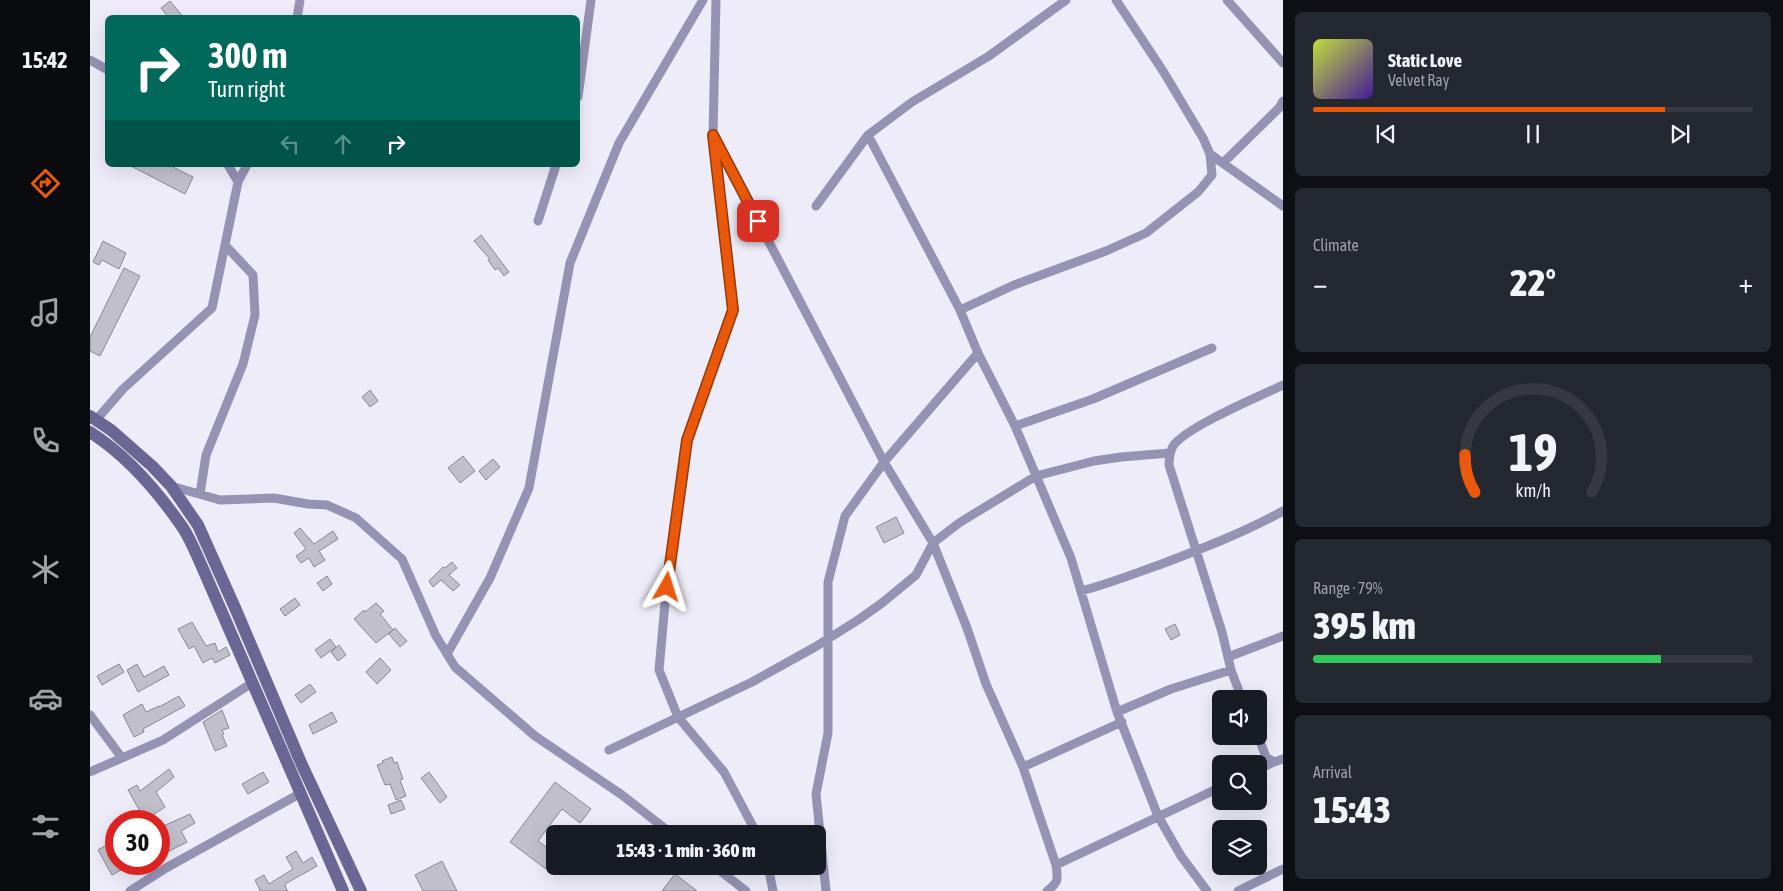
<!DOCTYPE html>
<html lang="en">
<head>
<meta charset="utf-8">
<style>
	:root { --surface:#171b24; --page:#242831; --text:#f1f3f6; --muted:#9ea1a6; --line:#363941; --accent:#ea580c }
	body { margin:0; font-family:"Asap Condensed",sans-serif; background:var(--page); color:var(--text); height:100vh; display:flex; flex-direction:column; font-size:19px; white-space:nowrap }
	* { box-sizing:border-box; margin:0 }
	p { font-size:16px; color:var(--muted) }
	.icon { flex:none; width:28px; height:28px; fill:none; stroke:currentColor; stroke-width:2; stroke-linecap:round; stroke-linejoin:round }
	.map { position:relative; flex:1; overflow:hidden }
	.side { display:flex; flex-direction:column; gap:12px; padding:12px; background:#0d0f14; width:500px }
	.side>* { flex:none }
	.hud { position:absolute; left:15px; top:15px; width:475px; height:152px; border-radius:8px; box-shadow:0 5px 20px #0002; background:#00695c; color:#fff; overflow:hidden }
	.controls { position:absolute; left:1122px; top:690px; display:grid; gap:10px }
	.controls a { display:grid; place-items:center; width:55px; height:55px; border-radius:8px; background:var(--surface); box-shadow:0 5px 20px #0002; font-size:25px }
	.speed { position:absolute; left:15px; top:810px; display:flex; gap:10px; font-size:25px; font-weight:700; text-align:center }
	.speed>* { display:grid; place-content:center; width:65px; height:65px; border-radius:50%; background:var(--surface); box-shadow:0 5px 20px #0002; line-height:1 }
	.speed .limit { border:8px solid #d22; background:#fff; color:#111 }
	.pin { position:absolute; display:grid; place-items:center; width:42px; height:42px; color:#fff; margin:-21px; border-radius:10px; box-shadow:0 2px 8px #0006 }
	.me { position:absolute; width:55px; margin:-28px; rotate:6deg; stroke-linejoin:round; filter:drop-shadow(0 0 4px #0008) }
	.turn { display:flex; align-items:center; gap:18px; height:105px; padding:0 20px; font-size:22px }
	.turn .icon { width:65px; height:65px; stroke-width:2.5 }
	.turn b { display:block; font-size:35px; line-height:42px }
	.lanes { display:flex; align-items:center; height:48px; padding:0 20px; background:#0003; justify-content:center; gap:25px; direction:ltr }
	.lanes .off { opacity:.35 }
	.big { font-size:38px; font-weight:800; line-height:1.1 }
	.side .card { flex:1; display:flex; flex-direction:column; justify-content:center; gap:8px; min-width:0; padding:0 18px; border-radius:8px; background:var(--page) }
	.side .dial { align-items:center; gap:0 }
	.dial svg { height:130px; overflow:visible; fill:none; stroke:var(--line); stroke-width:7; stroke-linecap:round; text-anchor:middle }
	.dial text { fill:var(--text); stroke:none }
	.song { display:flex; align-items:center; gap:15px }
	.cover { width:60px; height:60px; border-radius:8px; background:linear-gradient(135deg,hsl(70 70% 55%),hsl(260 70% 35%)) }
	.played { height:5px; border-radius:2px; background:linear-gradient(90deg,var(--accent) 80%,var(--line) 80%) }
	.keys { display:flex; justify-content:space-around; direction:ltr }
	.heat { display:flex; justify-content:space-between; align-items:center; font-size:28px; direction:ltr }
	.charge { height:8px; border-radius:4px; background:linear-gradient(90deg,#34c759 79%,var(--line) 0) }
	.trip { position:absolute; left:456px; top:825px; width:280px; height:50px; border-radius:8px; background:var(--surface); box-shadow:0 5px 20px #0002; font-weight:800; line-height:50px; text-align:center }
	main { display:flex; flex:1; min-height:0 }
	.tab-bar { display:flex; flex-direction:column; width:90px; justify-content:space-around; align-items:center; background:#090b0e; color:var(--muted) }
	.tab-bar .icon { width:35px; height:35px }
	.tab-bar .active { color:var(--accent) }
	.tab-bar b { font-size:22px; color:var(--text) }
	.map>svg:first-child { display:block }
	.building { fill:#c0bfcb; stroke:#888792 }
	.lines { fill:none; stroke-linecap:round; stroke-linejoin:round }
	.street { stroke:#9592b3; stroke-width:9 }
	.secondary { stroke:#6c6695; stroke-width:12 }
	.route-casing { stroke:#983908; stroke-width:12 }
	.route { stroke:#ea580c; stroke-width:9 }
</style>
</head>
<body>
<main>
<nav class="tab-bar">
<b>15:42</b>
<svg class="icon active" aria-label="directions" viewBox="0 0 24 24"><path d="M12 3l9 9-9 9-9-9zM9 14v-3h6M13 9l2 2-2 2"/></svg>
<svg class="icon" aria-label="music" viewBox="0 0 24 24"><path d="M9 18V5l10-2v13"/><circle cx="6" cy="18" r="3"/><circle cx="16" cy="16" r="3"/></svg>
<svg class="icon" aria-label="phone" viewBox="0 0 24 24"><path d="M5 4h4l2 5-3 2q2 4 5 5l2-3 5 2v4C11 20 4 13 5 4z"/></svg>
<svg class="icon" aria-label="climate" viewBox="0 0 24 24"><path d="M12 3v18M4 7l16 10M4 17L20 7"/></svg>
<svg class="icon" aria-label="car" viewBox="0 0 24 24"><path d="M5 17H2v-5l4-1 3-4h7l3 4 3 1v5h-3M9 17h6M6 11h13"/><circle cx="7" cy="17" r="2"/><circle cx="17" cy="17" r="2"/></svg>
<svg class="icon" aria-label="filters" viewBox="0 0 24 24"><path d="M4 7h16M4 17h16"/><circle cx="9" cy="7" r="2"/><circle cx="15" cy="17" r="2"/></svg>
</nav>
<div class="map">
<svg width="1193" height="891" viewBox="0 0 1193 891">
	<rect width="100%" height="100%" fill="#edecf8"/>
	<!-- building -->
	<path class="building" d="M80 1 94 18H79L71 8Z
		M39 165H79L103 177 95 194Z
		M391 235 419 272 414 276 408 268 405 270 398 260 400 259 384 241Z
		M13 241 36 253 29 269 12 260 9 265 3 262Z
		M34 268 50 276 10 356 0 351V337Z
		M280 390 288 401 280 407 272 397Z
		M373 456 385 471 370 483 358 468Z
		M403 459 410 467 396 480 389 471Z
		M806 517 814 533 794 543 786 527Z
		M210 528 224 544 243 531 248 539 229 551 235 560 224 567 219 558 211 563 206 556 216 549 204 533Z
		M362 562 367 568 359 575 370 585 363 591 351 580 343 587 339 581 353 567 355 568Z
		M237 576 242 584 233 591 227 583Z
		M205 598 210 605 195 616 190 609Z
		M286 603 294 611 290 614 303 630 286 643 264 619 274 610 275 612Z
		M102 622 116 646 125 643 128 652 136 647 140 655 125 663 122 658 113 663 104 646 99 649 88 629Z
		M1085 624 1090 635 1081 640 1075 629Z
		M305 628 317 641 310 647 299 634Z
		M240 639 246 647 231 658 225 650Z
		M249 645 256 655 248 661 241 652Z
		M290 658 301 670 287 684 276 672Z
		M29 664 34 672 12 685 7 676Z
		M47 664 54 677 74 666 79 675 48 692 37 670Z
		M220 684 226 692 211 703 205 695Z
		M89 696 95 706 53 729 54 732 44 737 33 715 52 704 56 712 69 706V707Z
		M132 710 139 728 132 730 134 734 132 735 137 746 125 751 113 722Z
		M242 712 247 722 223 734 219 725Z
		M302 757 304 763 307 762 313 779 310 780 316 796 306 800 300 784 295 785 287 765 293 763 292 761Z
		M79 769 84 777 66 792 75 807 55 820 38 790 47 785 50 791Z
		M173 772 179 782 158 794 152 784Z
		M339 772 357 797 350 803 331 778Z
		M465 782 501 809 490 823 472 809 448 841 465 853V856L456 869 420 842Z
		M311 800 315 809 301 814 298 805Z
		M100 814 105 823 91 831 97 842 73 854 69 846V828Z
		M23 841 26 847V864H42L22 875 8 850Z
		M206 851 213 863 222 857 227 866 195 884 196 886 195 887 198 891H169L170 890 165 880 174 875 179 884 203 869 196 857Z
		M352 861 367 891H333L325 875Z
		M585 874 607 891H572Z"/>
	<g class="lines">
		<!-- street -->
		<path class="street" d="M626 0 623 135 794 462 843 543 877 628 896 684 933 767 966 865C968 879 969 882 957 891
			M1137 0 1193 63
			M207 18 210 0
			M0 60 18 70
			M488 97 501 0
			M778 135 870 310 888 353 925 426 981 558 1027 712 1068 816 1091 856 1117 891
			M624 140 643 310 597 440 578 570 569 670 588 717 634 772 667 834
			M1120 154 1193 206
			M1133 163 1189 108 1193 101
			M138 165 148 182
			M726 206 778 135 822 102 899 56 976 0
			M448 221 466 165
			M870 310 924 285 1016 251 1056 233 1108 192 1122 175 1120 154 1113 138 1073 71 1026 0
			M6 420 33 389 122 308 148 182 157 165
			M925 426 1003 399 1122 348
			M81 486 130 500 184 498 218 504 237 505 266 518 312 559 346 636 365 667 445 736 532 795 582 834
			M110 494 116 455 153 364 165 315 163 275 135 245
			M991 591C1018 584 1043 574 1069 565 1111 549 1153 533 1193 511
			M357 654 400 578 439 488 480 263 529 143 613 0
			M1138 657 1193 636
			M1152 699 1141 670 1132 632 1079 465C1079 458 1080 452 1083 446 1096 427 1170 396 1193 385
			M1027 712 1081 689 1141 670
			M0 715 32 758
			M1168 736 1176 757 1184 762 1193 759
			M519 750 662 682 725 647 768 620 792 603 826 575 843 543 869 523 946 476 1004 461 1031 457 1080 453
			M933 767 1032 722
			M1169 769 1184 762
			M0 772 73 740 162 683
			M966 865 1131 787
			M624 866 656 891
			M678 866 683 891
			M40 891 76 868 211 793
			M736 891 726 794 738 733V582L755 516 794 462 888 353
			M1148 891 1193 869"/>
		<!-- secondary -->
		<path class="secondary" d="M0 416 21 430 62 466 81 486 108 525 146 610 212 765 271 891
			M0 432C36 455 69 493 93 528 101 540 107 556 113 569L253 891"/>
	</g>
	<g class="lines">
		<defs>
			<path id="route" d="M577 587 597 440 643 310 623 135 668 221"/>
		</defs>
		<!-- route casing -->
		<use href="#route" class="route-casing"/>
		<!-- route -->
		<use href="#route" class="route"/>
	</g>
</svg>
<div class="controls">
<a><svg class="icon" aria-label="sound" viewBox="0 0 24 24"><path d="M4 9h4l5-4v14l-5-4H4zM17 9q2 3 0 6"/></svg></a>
<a><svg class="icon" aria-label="search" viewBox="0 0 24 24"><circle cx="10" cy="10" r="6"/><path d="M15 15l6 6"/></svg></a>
<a><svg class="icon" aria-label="layers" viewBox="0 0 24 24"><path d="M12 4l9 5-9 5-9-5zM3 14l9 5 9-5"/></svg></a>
</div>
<div class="speed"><div class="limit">30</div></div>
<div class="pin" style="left:668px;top:221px;background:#d93025"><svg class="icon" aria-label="arrive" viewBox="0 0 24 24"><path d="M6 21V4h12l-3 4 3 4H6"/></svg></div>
<svg class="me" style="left:577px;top:587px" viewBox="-20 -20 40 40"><path d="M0-17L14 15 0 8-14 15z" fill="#ea580c" stroke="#fff" stroke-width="4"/></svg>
<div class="trip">15:43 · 1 min · 360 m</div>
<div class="hud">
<div class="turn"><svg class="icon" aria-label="right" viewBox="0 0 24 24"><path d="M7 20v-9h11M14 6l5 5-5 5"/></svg><div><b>300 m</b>Turn right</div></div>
<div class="lanes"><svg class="icon off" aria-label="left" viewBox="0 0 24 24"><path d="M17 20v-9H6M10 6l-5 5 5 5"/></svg><svg class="icon off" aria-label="ahead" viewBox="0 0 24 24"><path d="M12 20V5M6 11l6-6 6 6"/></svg><svg class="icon" aria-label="right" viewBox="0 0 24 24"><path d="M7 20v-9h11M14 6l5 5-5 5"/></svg></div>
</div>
</div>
<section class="side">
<div class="card">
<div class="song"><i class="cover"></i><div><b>Static Love</b><p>Velvet Ray</p></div></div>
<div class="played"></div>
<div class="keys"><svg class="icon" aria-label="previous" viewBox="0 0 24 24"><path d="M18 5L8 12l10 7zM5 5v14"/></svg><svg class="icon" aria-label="pause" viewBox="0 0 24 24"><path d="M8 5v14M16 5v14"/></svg><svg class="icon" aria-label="next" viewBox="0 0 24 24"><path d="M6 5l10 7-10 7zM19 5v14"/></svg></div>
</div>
<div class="card"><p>Climate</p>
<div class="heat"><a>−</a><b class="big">22°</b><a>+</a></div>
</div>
<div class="card dial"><svg viewBox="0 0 100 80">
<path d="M14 69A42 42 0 1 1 86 69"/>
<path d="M14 69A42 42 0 0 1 8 46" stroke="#ea580c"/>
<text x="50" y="56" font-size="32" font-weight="700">19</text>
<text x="50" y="72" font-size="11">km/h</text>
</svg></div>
<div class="card"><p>Range · 79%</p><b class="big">395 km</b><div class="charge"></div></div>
<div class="card"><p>Arrival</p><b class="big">15:43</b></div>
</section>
</main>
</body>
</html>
